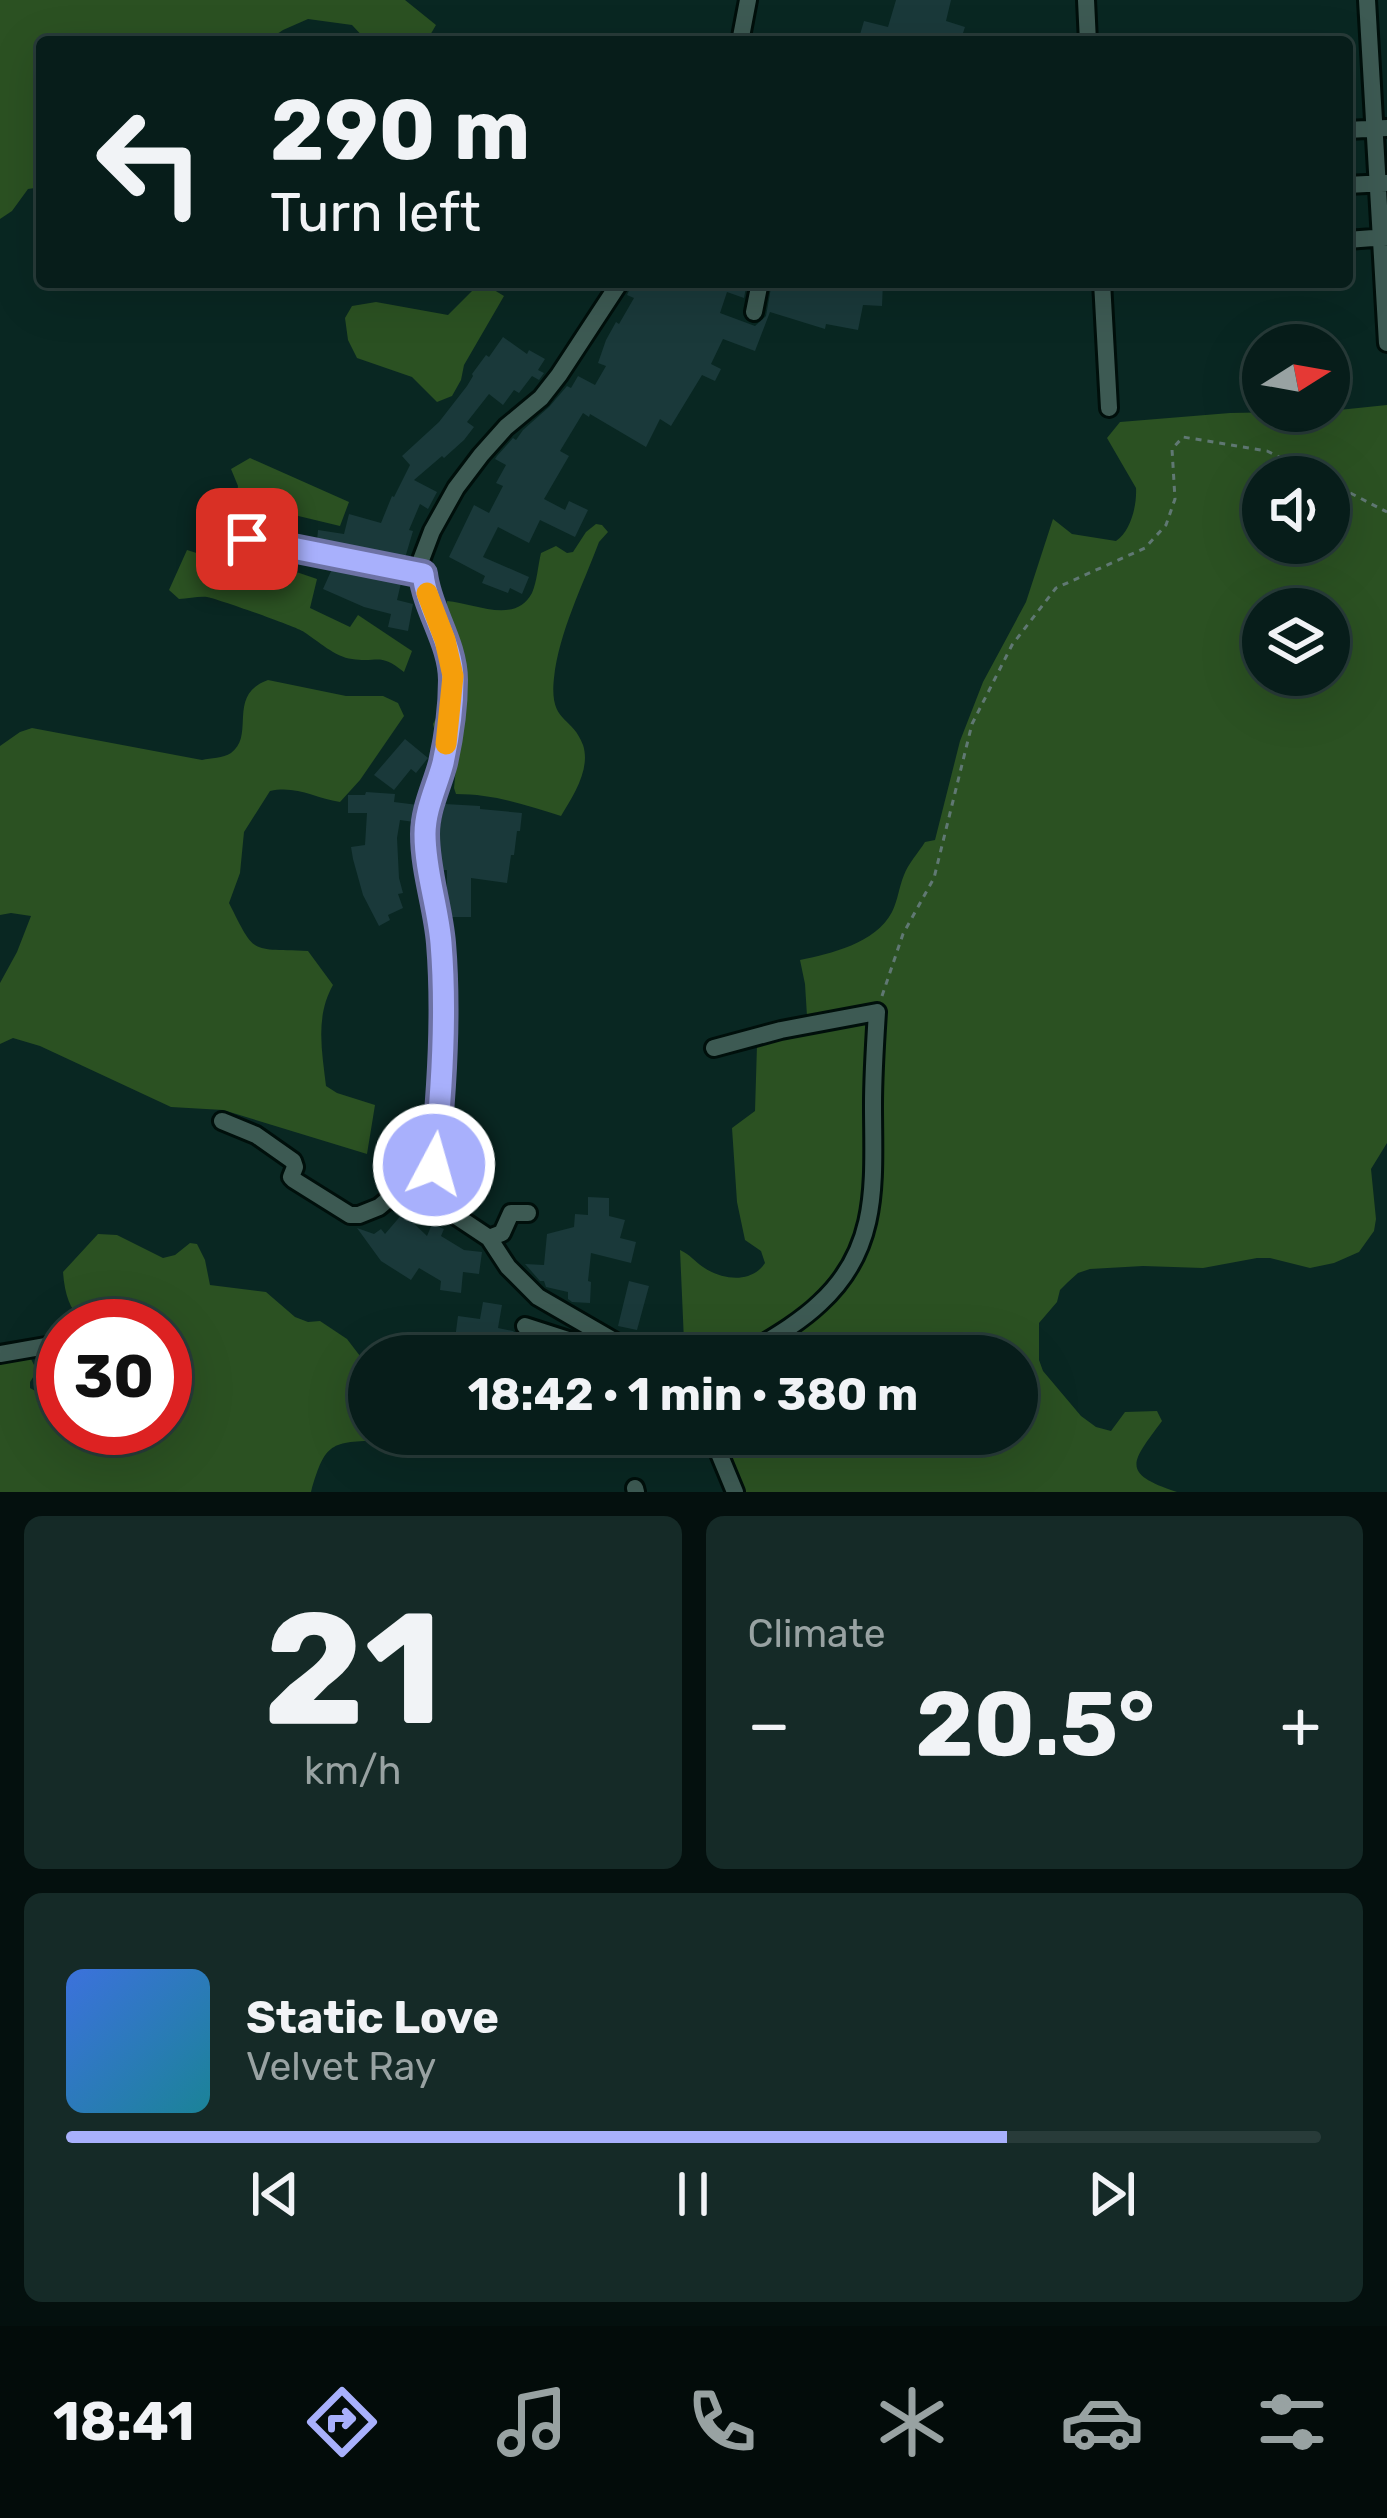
<!DOCTYPE html>
<html lang="en">
<head>
<meta charset="utf-8">
<style>
	:root { --surface:#071d1a; --page:#152a27; --text:#f1f3f6; --muted:#98a2a2; --line:#283b39; --accent:#a8b0fc }
	body { margin:0; font-family:Rubik,sans-serif; background:var(--page); color:var(--text); height:100vh; display:flex; flex-direction:column; font-size:45px; white-space:nowrap }
	* { box-sizing:border-box; margin:0 }
	p { font-size:39px; color:var(--muted) }
	.icon { flex:none; width:66px; height:66px; fill:none; stroke:currentColor; stroke-width:2; stroke-linecap:round; stroke-linejoin:round }
	.map { position:relative; height:1492px; overflow:hidden }
	.side { display:flex; flex-direction:column; gap:24px; padding:24px; background:#04100e; flex:1 }
	.side>* { flex:none }
	.banner { position:absolute; left:36px; top:36px; width:1317px; height:252px; border-radius:12px; box-shadow:0 12px 48px #0002,0 0 0 3px var(--line); background:#071d1a; color:var(--text); overflow:hidden }
	.needle { width:78px; rotate:79deg }
	.fabs { position:absolute; left:1242px; top:324px; display:grid; gap:24px }
	.fabs a { display:grid; place-items:center; width:108px; height:108px; border-radius:50%; background:var(--surface); box-shadow:0 12px 48px #0002,0 0 0 3px var(--line); font-size:60px }
	.speed { position:absolute; left:36px; top:1299px; display:flex; gap:24px; font-size:60px; font-weight:700; text-align:center }
	.speed>* { display:grid; place-content:center; width:156px; height:156px; border-radius:50%; background:var(--surface); box-shadow:0 12px 48px #0002,0 0 0 3px var(--line); line-height:1 }
	.speed .limit { border:18px solid #d22; background:#fff; color:#111 }
	.pin { position:absolute; display:grid; place-items:center; width:102px; height:102px; color:#fff; margin:-51px; border-radius:24px; box-shadow:0 6px 18px #0006 }
	.me { position:absolute; width:132px; margin:-66px; rotate:6deg; stroke-linejoin:round; filter:drop-shadow(0 0 9px #0008) }
	.turn { display:flex; align-items:center; gap:42px; height:252px; padding:0 36px; font-size:54px }
	.turn .icon { width:156px; height:156px; stroke-width:2.5 }
	.turn b { display:block; font-size:84px; line-height:102px }
	.big { font-size:90px; font-weight:700; line-height:1.1 }
	.side .card { flex:1; display:flex; flex-direction:column; justify-content:center; gap:18px; min-width:0; padding:0 42px; border-radius:18px; background:var(--page) }
	.side .dial { align-items:center; gap:0 }
	.dial b { font-size:156px; line-height:1 }
	.song { display:flex; align-items:center; gap:36px }
	.cover { width:144px; height:144px; border-radius:18px; background:linear-gradient(135deg,hsl(220 70% 55%),hsl(190 70% 35%)) }
	.played { height:12px; border-radius:6px; background:linear-gradient(90deg,var(--accent) 75%,var(--line) 75%) }
	.keys { display:flex; justify-content:space-around; direction:ltr }
	.heat { display:flex; justify-content:space-between; align-items:center; font-size:66px; direction:ltr }
	.side .tiles { flex:1; display:grid; gap:24px; grid-template-columns:1fr 1fr }
	.card:last-child { grid-column:span 2 }
	.trip { position:absolute; left:348px; top:1335px; width:690px; height:120px; border-radius:60px; background:var(--surface); box-shadow:0 12px 48px #0002,0 0 0 3px var(--line); font-weight:700; line-height:120px; text-align:center }
	.tab-bar { display:flex; height:192px; justify-content:space-around; align-items:center; background:#030c0a; color:var(--muted) }
	.tab-bar .icon { width:84px; height:84px }
	.tab-bar .current { color:var(--accent) }
	.tab-bar b { font-size:54px; color:var(--text) }
	.map>svg:first-child { display:block }
	.green { fill:#2b5122; fill-rule:evenodd }
	.building { fill:#1a393a }
	.lines { fill:none; stroke-linecap:round; stroke-linejoin:round }
	.minor-casing { stroke:#000f0b; stroke-width:22 }
	.path { stroke:#607873; stroke-width:3; stroke-dasharray:6 6; stroke-linecap:butt }
	.minor { stroke:#3d5a53; stroke-width:16 }
	.route-casing { stroke:#6d72a4; stroke-width:30 }
	.route { stroke:#a8b0fc; stroke-width:21 }
	.slow { stroke:#f59e0b; stroke-width:21 }
</style>
</head>
<body>
<div class="map">
<svg width="1387" height="1492" viewBox="0 0 1387 1492">
	<rect width="100%" height="100%" fill="#092722"/>
	<!-- green -->
	<path class="green" d="M0 0H405L436 25 426 42H368L352 25 308 19 283 30 265 42H42V187L28 189 12 211 0 219Z
		M481 282 504 296 464 365 461 380 452 396 437 402 412 377 357 358 348 340 345 318 352 306 376 302 448 315Z
		M1387 405V1143L1371 1169 1376 1219 1374 1231 1359 1252 1334 1263 1310 1268 1270 1258H1257L1203 1268 1143 1266 1090 1269 1078 1273 1068 1282 1060 1290 1057 1302 1039 1323V1360L1043 1371 1081 1416 1096 1427 1111 1431 1125 1412 1157 1411 1162 1421C1131 1463 1120 1473 1177 1492H745L720 1434H1017V1356H678L684 1341 680 1250C691 1255 694 1261 703 1267 722 1280 751 1284 765 1263L761 1251 745 1240 737 1202 732 1128 755 1111 757 1045 808 1032 805 984 800 960C830 954 876 943 892 912 898 900 899 887 904 875 908 864 918 853 925 842L935 840 960 741 983 682 1026 602 1053 519 1072 534 1116 541C1131 531 1137 505 1136 488L1107 438 1120 422 1230 413 1329 411ZM1263 477H1329V543H1263ZM1263 609H1329V675H1263Z
		M250 458 349 502 340 526 236 501 238 486 231 469Z
		M596 524 602 525 608 532 599 542C583 585 559 632 554 678 549 724 572 715 583 745 591 769 573 796 561 816 526 805 494 794 456 794L454 788 457 757 436 737 433 724 442 706 455 691 447 627V601C474 603 515 625 532 593 537 582 538 565 541 553L556 546 567 553 573 552 586 532Z
		M187 550 251 570 270 563 317 579 310 608 350 627 358 615 412 651 404 672C379 652 379 663 352 659 335 657 318 641 304 632 297 627 215 598 207 597 199 596 188 599 179 599L169 590Z
		M268 680 346 696H383L398 703 404 716 360 780 340 802C315 798 296 785 270 791L244 832 240 873 229 903C256 957 250 948 308 951L333 985C315 1017 322 1051 326 1086L337 1093 375 1105 367 1154 223 1110 171 1107 40 1046 13 1038 0 1044V983L17 952 31 916 11 913 0 915V746L20 732 32 728 202 760C211 758 223 758 231 753 256 735 226 695 268 680Z
		M98 1234 117 1235 163 1258 175 1255 190 1243 197 1244 205 1260 210 1285 266 1292 295 1317 308 1322 320 1321 347 1339 360 1356 369 1382V1434H390L385 1440C333 1443 326 1438 311 1492H0V1363L31 1359 37 1371 30 1382V1388L48 1398 57 1422 63 1423V1428H165V1326C110 1326 68 1342 63 1272Z"/>
	<!-- building -->
	<path class="building" d="M896 0H951L946 21 965 27 960 42 934 38 933 42H872L859 38 864 21 888 27Z
		M633 282H747L744 298 727 292 720 313 755 326 766 316 772 282H883L882 306 863 305 858 330 826 324 825 329 770 312 755 351 723 339 711 364 721 369 715 381 702 375 671 426 660 419 646 447 590 414 589 417 583 413 560 451 569 456 544 499 565 510 569 501 588 510 575 537 540 520 529 543 498 527 483 557 529 577 522 594 510 588 508 593 482 583 485 576 449 557 474 505 489 513 503 486 496 483 506 465 495 459 497 456 513 438 516 440 523 430 549 407 567 386 571 388 578 376 595 385 606 366 598 363 606 340 616 322 619 324 634 298 627 295Z
		M503 337 527 354 529 350 545 359 538 370 544 373 539 380 532 376 519 393 514 390 503 405 489 394 467 422 474 427 464 440 444 458 442 456 414 480 437 492 428 509 420 504 409 530 413 531 405 558 317 540 318 530 344 534 349 514 381 523 392 496 394 497 410 465 402 456 439 422 467 386 473 376 472 374 486 355 489 357Z
		M332 569 401 583 397 600 413 604 408 631 388 627 391 614 364 607 323 589Z
		M405 739 428 758 416 773 411 769 394 790 374 775Z
		M366 792 395 794 394 802 418 805 414 822 400 820 397 838 399 878 403 893 398 894 403 908 388 915 390 920 379 926 363 895 353 859 351 847 365 845 367 813H348V795H365Z
		M445 804 480 806V809L522 813 520 831H517L514 855H511L507 883 471 878V917H452L447 893V870H442L438 834Z
		M588 1197 609 1198V1216L625 1220 620 1238 636 1242 631 1263 591 1253 588 1281 591 1282 590 1303 572 1302 568 1299V1292L546 1287 544 1281H540L525 1264 544 1265 547 1234 574 1227 575 1214 588 1215Z
		M403 1213 427 1236 432 1224 444 1229 441 1236 464 1250 482 1252 479 1274 463 1272 461 1293 440 1290 441 1281 419 1268 411 1280 381 1261 357 1228 374 1234 381 1229 385 1234Z
		M629 1281 649 1286 637 1330 618 1326Z
		M483 1302 502 1305 498 1328 513 1331 521 1338 562 1351 561 1356H517L474 1348 476 1342 455 1339 458 1316 480 1319Z"/>
	<g class="lines">
		<defs>
			<path id="minor" d="M1086 0 1088 42
				M1367 0 1387 343
				M740 42 748 0
				M1347 130 1387 128
				M1347 185 1386 183
				M1347 240 1387 237
				M620 282 559 375 541 398 506 427 481 455 456 488 432 531 421 560 424 584 445 640 453 675 450 725 425 833 430 876 439 918 442 960 440 1107 434 1165 435 1189 456 1216 489 1238 508 1267 538 1297 640 1356
				M1102 282 1109 408
				M754 312 760 282
				M247 539 423 574
				M714 1048 781 1030 877 1012C875 1043 873 1073 873 1105 873 1180 881 1247 820 1303 798 1324 769 1340 743 1356
				M222 1121 256 1135 293 1161 295 1167 291 1177 294 1180 350 1215H359L379 1207 399 1190 435 1189
				M489 1238 502 1233 511 1213H528
				M525 1326 618 1356
				M0 1354 46 1346
				M711 1434 735 1492
				M635 1488 636 1492"/>
		</defs>
		<!-- minor casing -->
		<use href="#minor" class="minor-casing"/>
		<!-- path -->
		<path class="path" d="M1329 482 1387 512
			M882 996 903 934 934 878 972 724 1012 645 1056 588 1145 548 1166 525 1175 499 1172 449 1183 437 1267 451 1319 477"/>
		<!-- minor -->
		<use href="#minor" class="minor"/>
	</g>
	<g class="lines">
		<defs>
			<path id="route" d="M247 539 423 574C427 610 453 643 453 680 453 707 449 736 443 763 437 786 425 809 425 834 425 871 438 907 441 943 447 1016 442 1092 434 1165"/>
		</defs>
		<!-- route casing -->
		<use href="#route" class="route-casing"/>
		<!-- route -->
		<use href="#route" class="route"/>
		<!-- slow -->
		<path class="slow" d="M427 593 445 640 453 676 446 744"/>
	</g>
</svg>
<div class="fabs">
<a><svg class="needle" viewBox="-14 -14 28 28"><path d="M0-13l5 13h-10z" fill="#e53935"/><path d="M0 13l5-13h-10z" fill="#98a2a2"/></svg></a>
<a><svg class="icon" aria-label="sound" viewBox="0 0 24 24"><path d="M4 9h4l5-4v14l-5-4H4zM17 9q2 3 0 6"/></svg></a>
<a><svg class="icon" aria-label="layers" viewBox="0 0 24 24"><path d="M12 4l9 5-9 5-9-5zM3 14l9 5 9-5"/></svg></a>
</div>
<div class="speed"><div class="limit">30</div></div>
<div class="pin" style="left:247px;top:539px;background:#d93025"><svg class="icon" aria-label="arrive" viewBox="0 0 24 24"><path d="M6 21V4h12l-3 4 3 4H6"/></svg></div>
<svg class="me" style="left:434px;top:1165px" viewBox="-20 -20 40 40"><circle r="17" fill="#a8b0fc" stroke="#fff" stroke-width="3"/><path d="M0-11L8 9 0 5-8 9z" fill="#fff"/></svg>
<div class="trip">18:42 · 1 min · 380 m</div>
<div class="banner">
<div class="turn"><svg class="icon" aria-label="left" viewBox="0 0 24 24"><path d="M17 20v-9H6M10 6l-5 5 5 5"/></svg><div><b>290 m</b>Turn left</div></div>
</div>
</div>
<section class="side">
<div class="tiles">
<div class="card dial"><b>21</b><p>km/h</p></div>
<div class="card"><p>Climate</p>
<div class="heat"><a>−</a><b class="big">20.5°</b><a>+</a></div>
</div>
<div class="card">
<div class="song"><i class="cover"></i><div><b>Static Love</b><p>Velvet Ray</p></div></div>
<div class="played"></div>
<div class="keys"><svg class="icon" aria-label="previous" viewBox="0 0 24 24"><path d="M18 5L8 12l10 7zM5 5v14"/></svg><svg class="icon" aria-label="pause" viewBox="0 0 24 24"><path d="M8 5v14M16 5v14"/></svg><svg class="icon" aria-label="next" viewBox="0 0 24 24"><path d="M6 5l10 7-10 7zM19 5v14"/></svg></div>
</div>
</div>
</section>
<nav class="tab-bar">
<b>18:41</b>
<svg class="icon current" aria-label="directions" viewBox="0 0 24 24"><path d="M12 3l9 9-9 9-9-9zM9 14v-3h6M13 9l2 2-2 2"/></svg>
<svg class="icon" aria-label="music" viewBox="0 0 24 24"><path d="M9 18V5l10-2v13"/><circle cx="6" cy="18" r="3"/><circle cx="16" cy="16" r="3"/></svg>
<svg class="icon" aria-label="phone" viewBox="0 0 24 24"><path d="M5 4h4l2 5-3 2q2 4 5 5l2-3 5 2v4C11 20 4 13 5 4z"/></svg>
<svg class="icon" aria-label="climate" viewBox="0 0 24 24"><path d="M12 3v18M4 7l16 10M4 17L20 7"/></svg>
<svg class="icon" aria-label="car" viewBox="0 0 24 24"><path d="M5 17H2v-5l4-1 3-4h7l3 4 3 1v5h-3M9 17h6M6 11h13"/><circle cx="7" cy="17" r="2"/><circle cx="17" cy="17" r="2"/></svg>
<svg class="icon" aria-label="filters" viewBox="0 0 24 24"><path d="M4 7h16M4 17h16"/><circle cx="9" cy="7" r="2"/><circle cx="15" cy="17" r="2"/></svg>
</nav>
</body>
</html>
